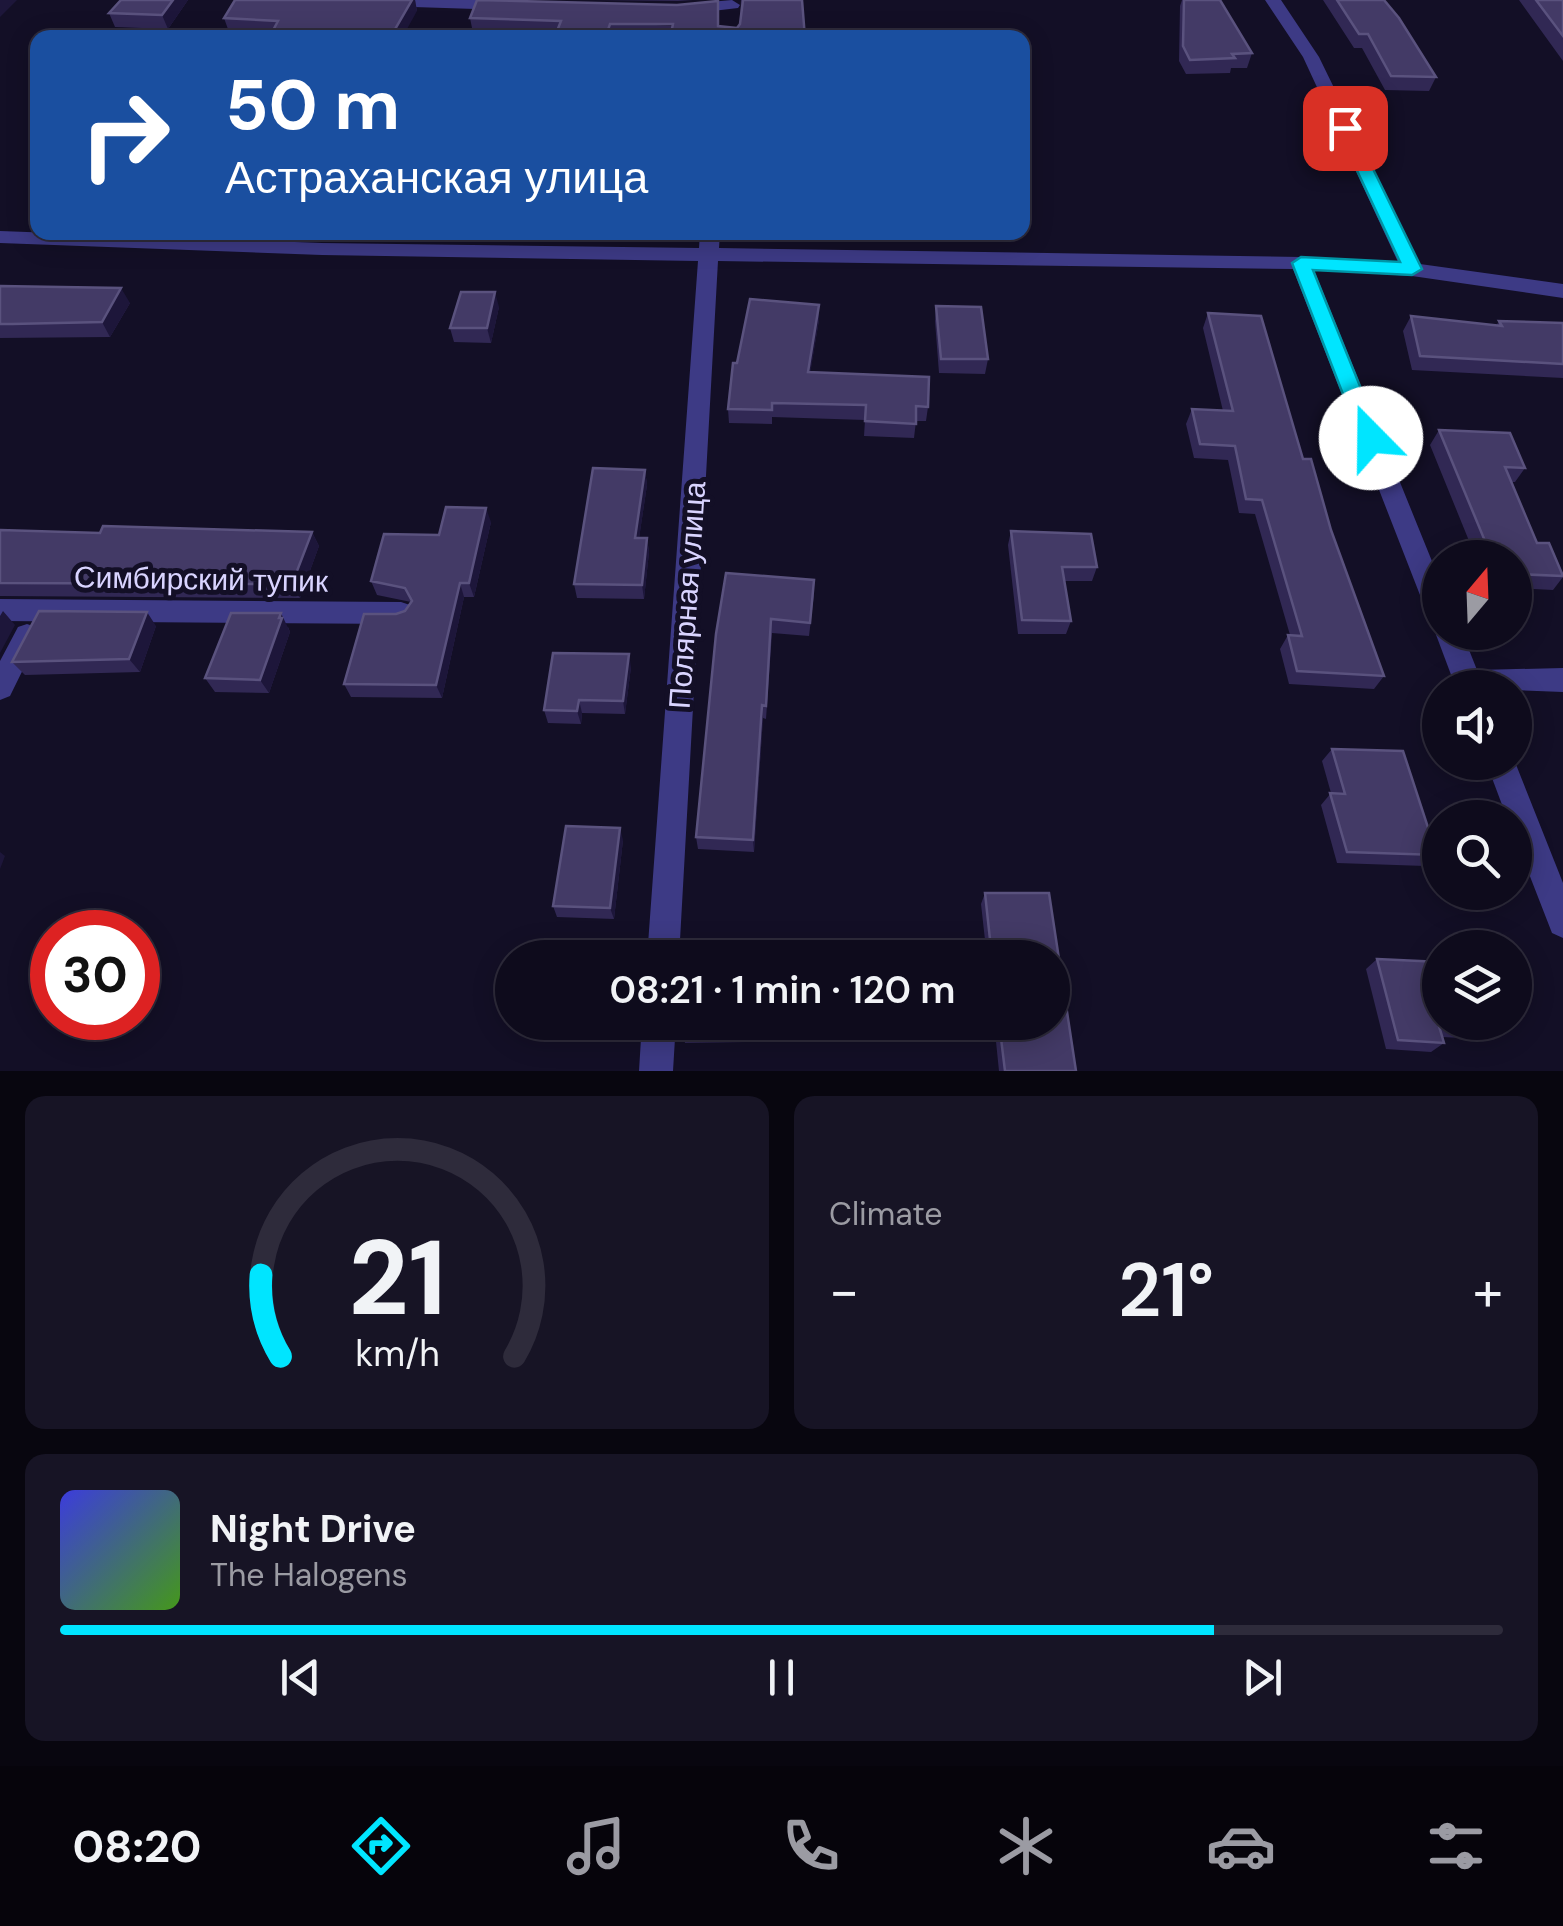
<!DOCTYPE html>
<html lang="en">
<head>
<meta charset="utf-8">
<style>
	:root { --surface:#0e0b1c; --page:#171425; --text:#f1f3f6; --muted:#9b9ba3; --line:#2e2b3b; --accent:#00e5ff }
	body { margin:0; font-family:"DM Sans",sans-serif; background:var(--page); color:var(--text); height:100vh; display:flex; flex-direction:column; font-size:38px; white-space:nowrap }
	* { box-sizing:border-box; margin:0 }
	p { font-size:32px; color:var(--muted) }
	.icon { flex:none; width:55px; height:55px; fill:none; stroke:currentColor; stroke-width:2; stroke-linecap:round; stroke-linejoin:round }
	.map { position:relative; height:1071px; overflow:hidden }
	.side { display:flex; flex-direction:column; gap:25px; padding:25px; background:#08060f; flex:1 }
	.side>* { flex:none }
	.banner { position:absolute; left:30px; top:30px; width:1000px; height:210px; border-radius:20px; box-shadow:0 5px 25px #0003,0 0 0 2px var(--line); background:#1a4fa0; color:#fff; overflow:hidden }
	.needle { width:65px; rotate:19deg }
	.tools { position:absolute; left:1422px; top:540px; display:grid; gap:20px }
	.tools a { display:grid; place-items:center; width:110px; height:110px; border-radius:50%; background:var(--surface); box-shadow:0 5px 25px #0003,0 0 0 2px var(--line); font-size:50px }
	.speed { position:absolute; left:30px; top:910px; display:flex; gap:20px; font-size:50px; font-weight:700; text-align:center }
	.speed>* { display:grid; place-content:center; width:130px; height:130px; border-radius:50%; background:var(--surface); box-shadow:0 5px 25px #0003,0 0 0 2px var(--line); line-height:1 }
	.speed .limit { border:15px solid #d22; background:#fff; color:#111 }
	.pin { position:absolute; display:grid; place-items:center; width:85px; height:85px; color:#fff; margin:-42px; border-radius:20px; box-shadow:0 5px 15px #0006 }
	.me { position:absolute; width:110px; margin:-55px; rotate:338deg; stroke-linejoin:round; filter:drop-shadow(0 0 8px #0008) }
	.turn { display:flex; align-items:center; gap:35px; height:210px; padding:0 30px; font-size:45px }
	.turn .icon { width:130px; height:130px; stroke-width:2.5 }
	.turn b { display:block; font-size:70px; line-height:85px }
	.big { font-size:75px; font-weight:600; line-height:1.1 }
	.side .tile { flex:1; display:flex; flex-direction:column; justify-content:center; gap:15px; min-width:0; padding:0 35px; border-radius:20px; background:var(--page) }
	.side .dial { align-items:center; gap:0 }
	.dial svg { height:260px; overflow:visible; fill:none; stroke:var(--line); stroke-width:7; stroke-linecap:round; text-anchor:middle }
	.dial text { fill:var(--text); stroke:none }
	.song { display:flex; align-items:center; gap:30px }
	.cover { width:120px; height:120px; border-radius:15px; background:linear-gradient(135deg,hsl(240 70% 55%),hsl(100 70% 35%)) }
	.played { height:10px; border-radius:5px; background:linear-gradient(90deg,var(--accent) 80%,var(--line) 80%) }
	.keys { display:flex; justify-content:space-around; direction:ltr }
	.heat { display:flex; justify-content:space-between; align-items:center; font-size:55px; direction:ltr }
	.side .tiles { flex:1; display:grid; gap:25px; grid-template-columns:1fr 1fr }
	.tile:last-child { grid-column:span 2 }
	.trip { position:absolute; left:495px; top:940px; width:575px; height:100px; border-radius:50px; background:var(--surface); box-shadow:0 5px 25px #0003,0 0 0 2px var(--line); font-weight:600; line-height:100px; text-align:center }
	.menu { display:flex; height:160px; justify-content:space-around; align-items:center; background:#06040b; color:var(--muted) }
	.menu .icon { width:70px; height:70px }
	.menu .on { color:var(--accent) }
	.menu b { font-size:45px; color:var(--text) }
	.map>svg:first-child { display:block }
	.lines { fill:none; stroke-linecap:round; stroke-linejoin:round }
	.minor { fill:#3d3a85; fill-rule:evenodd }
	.wall { fill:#312854 }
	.shaded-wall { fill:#1d163a }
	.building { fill:#433a66; stroke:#5a527e; stroke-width:2.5 }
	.route { fill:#00e5ff; stroke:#0095a6; stroke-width:2.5 }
	.labels { text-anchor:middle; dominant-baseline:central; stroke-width:10; stroke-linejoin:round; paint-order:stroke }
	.street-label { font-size:30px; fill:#d9d4ff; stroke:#130f26 }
</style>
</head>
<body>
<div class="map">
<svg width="1563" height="1071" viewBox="0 0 1563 1071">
	<rect width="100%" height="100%" fill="#130f26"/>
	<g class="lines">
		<!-- minor -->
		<path class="minor" d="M343 0H500L515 5 507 10 351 5Z
			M732 0 740 5 738 8 687 14 679 9 687 4Z
			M1265 0H1281L1319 57 1420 264 1563 284V298L1412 276 1314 270 1440 581V632H1462L1477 670 1563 668V692L1456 688 1435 632 1440 624 1431 621 1427 613 1293 269 718 261 679 958H647L698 261 322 255 0 243V231L322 243 699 248 700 232H720L719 248 1301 257 1398 262 1303 57Z
			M0 599 401 602 410 605 414 613 410 621 401 624 0 621Z
			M27 624 36 627 40 635 10 696 0 700V661L18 627Z
			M1486 762H1515L1563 883V938L1552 933 1515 838V818H1507Z
			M642 1022H676L673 1071H639Z"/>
	</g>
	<!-- wall -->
	<path class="wall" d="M121 0H188L168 29 115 27 109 13Z
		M235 0H415L417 11 270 35 229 32 224 18Z
		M594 0H693L678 1Z
		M741 0H802L805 38H558L557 35 473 33 470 18 737 28 740 24Z
		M1182 0H1220L1252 53 1247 68H1231L1230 73 1186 74 1179 61 1180 6Z
		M1323 0H1384L1436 77 1429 91 1385 90 1362 48H1354Z
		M1519 0H1563V61Z
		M0 286 130 303 110 337 0 338Z
		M936 306 988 359 985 374 939 373 935 321Z
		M499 307 491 343 454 342 450 328Z
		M1208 313 1303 459 1384 676 1374 689 1289 684 1280 649 1288 635H1290L1255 514 1239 513 1228 460 1194 458 1186 424 1192 409 1223 411 1203 328Z
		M1411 316 1496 326 1499 321 1563 323V378L1412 370 1403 331Z
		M819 320 810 372 928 407 926 421H916L914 438 864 436 865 420 772 417V424L729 423 728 409 737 363Z
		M1439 430 1525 468 1515 482H1512L1537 543 1563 573V577L1553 590 1515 588V558H1476L1430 445Z
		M645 470 647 485 639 538H647L649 552 644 599 577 598 574 584Z
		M491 522 474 597H464L442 698 351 697 344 684 396 614 405 611 411 602 377 595 371 581Z
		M0 530 100 533 312 532 319 546 300 598 0 596Z
		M1011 531 1097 567 1092 581H1064L1071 621 1066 634H1018L1008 545Z
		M814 594 809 636 772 633 766 719 763 718 754 852 698 849 696 837 716 634Z
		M156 626 140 672 25 675 12 662Z
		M288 627 290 632 269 693 215 692 205 678Z
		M631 667 625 714 582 713 581 724 548 723 544 710Z
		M1332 749 1437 855 1425 866 1337 863 1321 805 1331 793 1322 761Z
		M623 840 614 919 557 917 553 906Z
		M985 893H1049L1076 1071H999L994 1022H1052V958H987L981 904Z
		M1377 959 1498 1030 1484 1039 1442 1037 1444 1043 1431 1052 1386 1049 1366 969Z
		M746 1022V1042L685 1043 683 1034Z
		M891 1022H936L937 1032 934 1041 892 1042Z"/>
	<!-- shaded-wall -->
	<path class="shaded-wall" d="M0 0H17L0 17Z
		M173 0H188L168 29 162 15Z
		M412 0H415L417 11 402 38H390Z
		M121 288 130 303 110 337 102 322Z
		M495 292 499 307 491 343 487 328Z
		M819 305V320L808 387V372Z
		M645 470 647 485 637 552 635 538Z
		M486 508 491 522 474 597 469 583Z
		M312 532 319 546 300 598 292 584Z
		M647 538 649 552 644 599 642 585Z
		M460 583 464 597 442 698 436 685Z
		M3 611 15 625 0 653V616Z
		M147 612 156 626 140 672 129 659Z
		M281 613 290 632 269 693 260 680Z
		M629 654 631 667 625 714 623 701Z
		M579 700 582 713 581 724 577 711Z
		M762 705 763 718 754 852 753 840Z
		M620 828 623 840 614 919 610 908Z
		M0 852 5 856 0 869Z"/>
	<!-- building -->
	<path class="building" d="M121 0H173L162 15 109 13Z
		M235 0H412L390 38H269L278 21 224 18Z
		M477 0 677 5 718 1V26L737 28 740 24 743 0H802L805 38H670L673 24H610L607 33 557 31 561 21 470 18Z
		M1184 0H1220L1252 53 1232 54 1235 58 1190 60 1183 46Z
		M1337 0H1384L1399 18 1436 77 1391 76 1368 34H1359Z
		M1536 0H1563V36Z
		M0 286 121 288 102 322 12 324H0Z
		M461 292H495L487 328H450Z
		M750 299 819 305 808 372 929 377 928 407 916 406V424L865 421 866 405 772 403V410L728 409 733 363H737Z
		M936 306 981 307 988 359H941Z
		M1208 313 1261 316 1303 459H1311L1331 530 1384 676 1297 671 1288 635 1302 636 1262 500 1246 499 1235 446 1200 444 1192 409 1233 411Z
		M1411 316 1502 326 1499 321 1563 323V364L1420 356Z
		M1439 430 1510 433 1525 468 1505 467 1537 543H1549L1563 576 1515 574V558H1492Z
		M593 468 645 470 635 538H647L642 585 574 584Z
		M446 507 486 508 469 583H460L436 685 344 684 364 614H396L405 611 412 601 405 588 371 581 384 534 439 535Z
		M103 526 312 532 292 584 0 583V530L100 533Z
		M1011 531 1091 534 1097 567H1062L1071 621 1022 620Z
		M726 573 814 580 810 623 771 619 766 706 762 705 753 840 696 837 716 634Z
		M39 611 147 612 129 659 12 662Z
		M231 613H281L279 618H282L260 680 205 678Z
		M553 653 629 654 623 701 579 700 577 711 544 710Z
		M1332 749 1403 751 1437 855 1347 852 1330 793 1345 794Z
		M566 826 620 828 610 908 553 906Z
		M985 893H1049L1076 1071H1005L999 1022H1052V958H992Z
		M687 944H746V958H686Z
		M1377 959 1440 962V1022H1496L1498 1030 1439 1026 1444 1043 1398 1040Z
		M684 1022H745V1033L683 1034Z
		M894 1022H936L937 1032 895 1033Z"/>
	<!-- route -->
	<path class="route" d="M1339 125 1353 128 1422 269 1412 275 1313 270 1381 438 1371 446 1360 438 1292 263 1301 257 1400 262 1337 128Z"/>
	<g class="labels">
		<!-- street labels -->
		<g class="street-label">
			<text transform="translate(201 579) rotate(1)">Симбирский тупик</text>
			<text transform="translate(687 595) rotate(-86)">Полярная улица</text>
		</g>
	</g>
</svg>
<div class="tools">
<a><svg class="needle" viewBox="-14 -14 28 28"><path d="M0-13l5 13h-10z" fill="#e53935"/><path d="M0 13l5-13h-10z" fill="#9b9ba3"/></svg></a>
<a><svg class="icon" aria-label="sound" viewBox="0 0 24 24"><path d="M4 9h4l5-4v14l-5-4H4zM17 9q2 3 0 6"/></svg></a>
<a><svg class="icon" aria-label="search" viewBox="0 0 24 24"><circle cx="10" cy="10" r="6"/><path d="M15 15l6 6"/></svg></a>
<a><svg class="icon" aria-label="layers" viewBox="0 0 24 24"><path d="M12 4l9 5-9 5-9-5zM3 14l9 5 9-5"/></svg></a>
</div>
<div class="speed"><div class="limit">30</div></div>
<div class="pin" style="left:1345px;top:128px;background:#d93025"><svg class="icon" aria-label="arrive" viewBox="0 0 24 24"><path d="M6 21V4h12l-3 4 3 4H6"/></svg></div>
<svg class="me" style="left:1371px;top:438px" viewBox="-20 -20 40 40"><circle r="19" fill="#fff"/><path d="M0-13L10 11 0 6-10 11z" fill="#00e5ff"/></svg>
<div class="trip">08:21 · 1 min · 120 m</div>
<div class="banner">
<div class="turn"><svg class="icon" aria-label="right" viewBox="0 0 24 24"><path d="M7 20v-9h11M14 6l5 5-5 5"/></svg><div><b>50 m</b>Астраханская улица</div></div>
</div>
</div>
<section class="side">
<div class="tiles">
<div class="tile dial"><svg viewBox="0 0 100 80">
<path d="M14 69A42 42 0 1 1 86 69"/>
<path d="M14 69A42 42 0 0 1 8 44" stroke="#00e5ff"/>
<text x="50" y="56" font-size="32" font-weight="700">21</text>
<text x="50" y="72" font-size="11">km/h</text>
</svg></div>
<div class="tile"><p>Climate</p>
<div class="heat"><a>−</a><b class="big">21°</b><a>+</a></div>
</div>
<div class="tile">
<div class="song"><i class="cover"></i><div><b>Night Drive</b><p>The Halogens</p></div></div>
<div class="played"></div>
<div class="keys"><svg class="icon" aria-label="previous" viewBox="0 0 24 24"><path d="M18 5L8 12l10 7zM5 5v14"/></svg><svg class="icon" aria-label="pause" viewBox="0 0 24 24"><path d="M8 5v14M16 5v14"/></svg><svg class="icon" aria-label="next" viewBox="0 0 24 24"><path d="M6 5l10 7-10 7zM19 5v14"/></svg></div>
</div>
</div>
</section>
<nav class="menu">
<b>08:20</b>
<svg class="icon on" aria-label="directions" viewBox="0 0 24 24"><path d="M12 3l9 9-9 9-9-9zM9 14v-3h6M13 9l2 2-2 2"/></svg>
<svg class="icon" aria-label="music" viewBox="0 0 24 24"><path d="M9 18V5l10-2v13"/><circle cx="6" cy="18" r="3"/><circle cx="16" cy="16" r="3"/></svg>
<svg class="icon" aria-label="phone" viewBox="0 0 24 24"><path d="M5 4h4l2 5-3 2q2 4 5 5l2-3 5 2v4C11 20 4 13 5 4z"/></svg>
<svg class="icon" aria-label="climate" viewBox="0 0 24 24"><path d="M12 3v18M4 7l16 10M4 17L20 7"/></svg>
<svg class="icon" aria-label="car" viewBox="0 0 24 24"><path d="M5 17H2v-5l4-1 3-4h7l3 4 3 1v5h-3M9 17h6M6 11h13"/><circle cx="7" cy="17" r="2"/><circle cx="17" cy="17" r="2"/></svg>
<svg class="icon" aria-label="filters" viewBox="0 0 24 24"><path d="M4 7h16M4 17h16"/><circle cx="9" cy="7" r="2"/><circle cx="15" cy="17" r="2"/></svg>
</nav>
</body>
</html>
